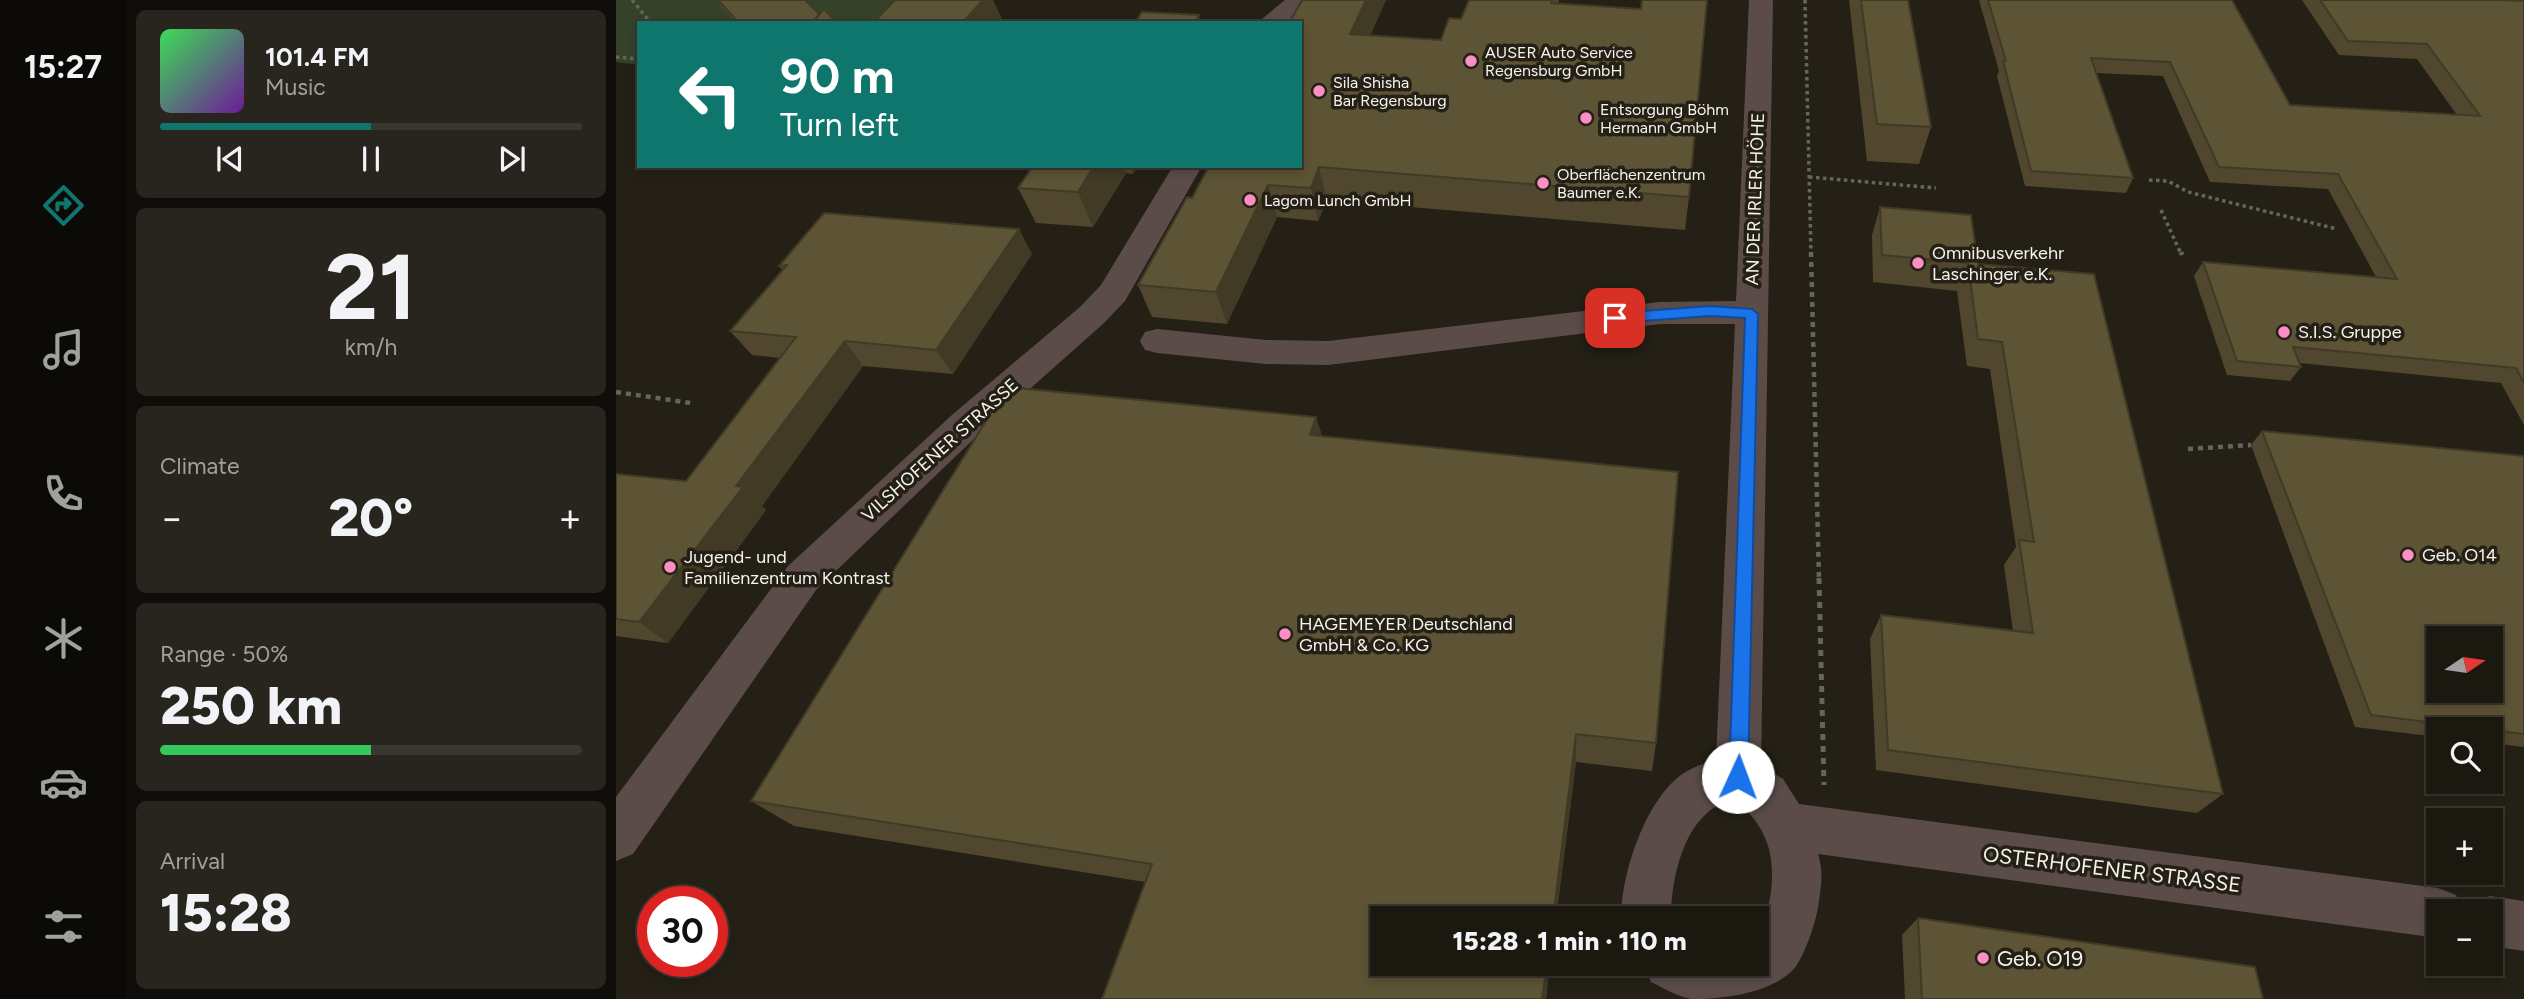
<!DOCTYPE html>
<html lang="en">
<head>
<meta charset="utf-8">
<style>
	:root { --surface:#1b1810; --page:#28251e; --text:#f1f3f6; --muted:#a0a09f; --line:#393730; --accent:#0f766e }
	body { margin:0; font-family:Figtree,sans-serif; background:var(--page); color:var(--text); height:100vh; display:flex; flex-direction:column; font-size:26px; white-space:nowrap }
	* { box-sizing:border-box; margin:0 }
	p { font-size:23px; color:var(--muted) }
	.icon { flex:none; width:38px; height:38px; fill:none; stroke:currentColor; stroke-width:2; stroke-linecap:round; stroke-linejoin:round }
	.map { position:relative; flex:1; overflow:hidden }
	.side { display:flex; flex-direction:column; gap:10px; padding:10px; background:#0f0d09; width:490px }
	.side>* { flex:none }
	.top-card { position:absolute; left:21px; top:21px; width:665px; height:147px; border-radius:0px; box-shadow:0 4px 10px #0003,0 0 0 2px var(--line); background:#0f766e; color:#fff; overflow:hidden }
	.needle { width:46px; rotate:77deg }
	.controls { position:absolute; left:1810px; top:626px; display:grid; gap:14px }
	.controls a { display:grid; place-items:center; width:77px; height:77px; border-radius:0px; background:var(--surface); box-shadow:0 4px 10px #0003,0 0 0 2px var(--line); font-size:35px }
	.speed { position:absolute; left:21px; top:886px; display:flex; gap:14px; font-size:35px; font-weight:700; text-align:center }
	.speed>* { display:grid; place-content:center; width:91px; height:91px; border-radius:50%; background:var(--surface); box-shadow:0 4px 10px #0003,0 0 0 2px var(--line); line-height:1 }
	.speed .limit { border:10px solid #d22; background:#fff; color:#111 }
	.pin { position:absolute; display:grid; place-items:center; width:60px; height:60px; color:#fff; margin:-30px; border-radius:14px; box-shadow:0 4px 10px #0006 }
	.me { position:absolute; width:77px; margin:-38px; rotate:2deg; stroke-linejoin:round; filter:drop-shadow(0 0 5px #0008) }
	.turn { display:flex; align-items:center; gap:24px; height:147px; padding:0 28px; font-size:32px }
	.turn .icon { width:91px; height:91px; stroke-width:2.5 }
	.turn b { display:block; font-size:49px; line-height:60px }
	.big { font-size:52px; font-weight:800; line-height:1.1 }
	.side .card { flex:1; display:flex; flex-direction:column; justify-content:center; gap:10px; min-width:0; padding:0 24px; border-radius:10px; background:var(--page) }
	.side .dial { align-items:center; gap:0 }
	.dial b { font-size:91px; line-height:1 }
	.song { display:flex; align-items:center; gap:21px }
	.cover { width:84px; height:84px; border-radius:10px; background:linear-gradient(135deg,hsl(130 70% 55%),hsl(280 70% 35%)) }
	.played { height:7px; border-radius:4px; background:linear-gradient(90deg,var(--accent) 50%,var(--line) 50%) }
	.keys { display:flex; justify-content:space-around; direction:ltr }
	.heat { display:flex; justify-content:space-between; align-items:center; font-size:38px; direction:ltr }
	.charge { height:10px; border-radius:5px; background:linear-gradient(90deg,#34c759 50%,var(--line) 0) }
	.trip { position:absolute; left:754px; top:906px; width:399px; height:70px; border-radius:0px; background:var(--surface); box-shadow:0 4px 10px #0003,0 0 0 2px var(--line); font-weight:800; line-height:70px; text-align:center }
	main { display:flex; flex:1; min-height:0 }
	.menu { display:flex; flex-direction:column; width:126px; justify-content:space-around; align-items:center; background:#0b0a06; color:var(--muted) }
	.menu .icon { width:49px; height:49px }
	.menu .selected { color:var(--accent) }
	.menu b { font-size:32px; color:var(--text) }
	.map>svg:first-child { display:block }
	.green { fill:#36412a }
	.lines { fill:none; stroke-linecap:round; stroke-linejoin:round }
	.path-far2 { stroke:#67645b; stroke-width:3.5; stroke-dasharray:3.5 3.5; stroke-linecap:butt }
	.path-far1 { stroke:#67645b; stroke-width:4.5; stroke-dasharray:5 5; stroke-linecap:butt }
	.path { stroke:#67645b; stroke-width:5; stroke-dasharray:6 6; stroke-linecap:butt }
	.minor { fill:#5b4c4a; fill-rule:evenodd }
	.wall { fill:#50472e }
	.shaded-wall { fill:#413a25 }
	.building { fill:#5d5335; stroke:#413a25; stroke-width:2; fill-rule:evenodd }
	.route { fill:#1a73e8; stroke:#114b97; stroke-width:2 }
	.poi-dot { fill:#fb8fc4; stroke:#242016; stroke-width:2.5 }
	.labels { text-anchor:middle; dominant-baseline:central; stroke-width:7; stroke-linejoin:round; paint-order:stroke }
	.far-poi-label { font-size:16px; fill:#f5f3ec; stroke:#242016; text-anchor:start }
	.street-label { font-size:18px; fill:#f5f3ec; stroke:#242016 }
	.poi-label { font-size:18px; fill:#f5f3ec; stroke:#242016; text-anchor:start }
	.near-street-label { font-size:21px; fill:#f5f3ec; stroke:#242016 }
	.near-poi-label { font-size:21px; fill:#f5f3ec; stroke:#242016; text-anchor:start }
</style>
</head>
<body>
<main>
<nav class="menu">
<b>15:27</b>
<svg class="icon selected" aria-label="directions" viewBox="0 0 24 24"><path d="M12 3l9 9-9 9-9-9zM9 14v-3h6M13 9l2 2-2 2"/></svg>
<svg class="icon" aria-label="music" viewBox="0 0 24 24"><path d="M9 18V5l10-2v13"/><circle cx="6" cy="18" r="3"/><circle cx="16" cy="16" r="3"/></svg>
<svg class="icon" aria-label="phone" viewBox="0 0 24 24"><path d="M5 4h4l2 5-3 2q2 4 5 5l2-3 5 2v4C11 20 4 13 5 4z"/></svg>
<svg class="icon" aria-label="climate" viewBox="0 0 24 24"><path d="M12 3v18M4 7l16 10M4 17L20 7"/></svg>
<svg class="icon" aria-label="car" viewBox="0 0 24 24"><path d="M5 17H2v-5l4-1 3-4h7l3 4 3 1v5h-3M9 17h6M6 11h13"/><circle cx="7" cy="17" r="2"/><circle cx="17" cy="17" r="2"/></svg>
<svg class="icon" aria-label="filters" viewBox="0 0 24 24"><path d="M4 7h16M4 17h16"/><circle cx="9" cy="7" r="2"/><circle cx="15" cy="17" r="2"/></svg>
</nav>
<section class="side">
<div class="card">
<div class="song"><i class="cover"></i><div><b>101.4 FM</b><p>Music</p></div></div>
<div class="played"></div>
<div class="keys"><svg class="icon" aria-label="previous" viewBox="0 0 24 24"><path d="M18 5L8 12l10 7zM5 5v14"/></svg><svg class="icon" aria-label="pause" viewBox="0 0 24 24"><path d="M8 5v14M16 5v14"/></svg><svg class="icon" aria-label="next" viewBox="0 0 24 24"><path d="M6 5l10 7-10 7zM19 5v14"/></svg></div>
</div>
<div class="card dial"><b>21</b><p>km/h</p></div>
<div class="card"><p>Climate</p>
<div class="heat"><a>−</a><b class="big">20°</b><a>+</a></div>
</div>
<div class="card"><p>Range · 50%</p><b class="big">250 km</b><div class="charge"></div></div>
<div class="card"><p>Arrival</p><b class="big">15:28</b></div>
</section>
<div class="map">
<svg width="1908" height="999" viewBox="0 0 1908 999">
	<rect width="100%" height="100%" fill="#242016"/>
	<!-- green -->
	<path class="green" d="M0 0H289L263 23H23V65L0 62Z"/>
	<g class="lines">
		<!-- path-far2 -->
		<path class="path-far2" d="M16 0 35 23
			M1189 0 1195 254
			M0 57 23 59
			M1193 177 1320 188
			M1533 180 1552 181 1572 192 1721 229
			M1545 210 1565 254"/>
		<!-- path-far1 -->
		<path class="path-far1" d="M1195 252 1203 580
			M1565 252 1566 255
			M0 392 75 403
			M1572 449 1635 445"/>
		<!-- path -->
		<path class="path" d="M1203 578 1208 785"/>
		<!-- minor -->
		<path class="minor" d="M669 0H705C704 2 675 19 670 22 663 25 649 23 641 23Z
			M1133 0H1157L1145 766 1167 779 1183 804 1822 888 1840 895 1847 912H1822V938L1202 854C1208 873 1205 888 1202 907 1200 922 1187 961 1176 971 1151 994 1107 999 1075 999 1061 996 1047 988 1035 982L1027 964H1141C1141 955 1140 946 1141 937 1142 928 1149 920 1151 912 1162 868 1157 827 1117 800 1069 810 1055 877 1055 919H1005C1005 875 1027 808 1060 779 1071 769 1086 764 1100 760L1119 324H1044L712 365 650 364 541 353 529 350 524 341 529 332 541 329 650 340 712 341 1044 302 1120 301Z
			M557 166H586L509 301 488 323 363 434 200 590 17 854 0 861V797L172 566 337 414 464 307 485 285Z
			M1874 896 1908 901V951L1874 946V912H1853L1856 903Z"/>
	</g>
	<!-- wall -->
	<path class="wall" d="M100 0H189L203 14 221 23H120Z
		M686 0H770L754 36 825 40 845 19 853 0H943L942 3 1073 197 1069 230 711 200 702 221 661 217 611 324 536 317 522 285 576 198Z
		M1233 0H1292L1315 127 1303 164 1251 161Z
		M1363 0H1616L1674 105 1841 115 1801 59 1723 55 1686 0H1885L1908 1V425L1885 383 1684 363 1685 367 1674 381 1611 375 1578 276 1587 262 1760 277 1712 189 1594 182 1547 76 1480 73 1517 178 1510 193 1409 186 1381 76 1383 71Z
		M415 166H522L517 174 510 173 477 227 420 223 402 188 417 166Z
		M1264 207 1362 264 1607 794 1581 813 1260 770 1254 639 1265 615 1397 631 1388 565 1400 547 1374 369 1351 366 1341 291 1257 282 1256 235Z
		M416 254 337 374 247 366 146 506 150 510 52 643 0 636V474L70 481 164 358 136 355 114 331 167 271 163 266Z
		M700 417 706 436 1040 743 1036 771 960 762 940 919H766L934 964 930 999H486L529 882 178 826 135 801Z
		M1646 431 1908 456V747L1874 743V730H1822V737L1739 727 1635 445Z
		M1302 918 1647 999H1289L1286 935Z"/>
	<!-- shaded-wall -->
	<path class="shaded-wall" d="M367 0H377L388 23H349L348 21Z
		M750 0H770L740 66 734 34Z
		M583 15 585 23H578Z
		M478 166H507L510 173 477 227 462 192Z
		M514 166H522L517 174Z
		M703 167 711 200 702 221 695 188Z
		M652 185 661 217 611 324 600 292Z
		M403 229 416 254 337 374 320 350Z
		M229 341 247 366 146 506 150 510 52 643 23 622 120 486Z
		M700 417 711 453 694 435Z
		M960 734V762L940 919H937Z
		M931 964H934L930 999H926Z"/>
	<!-- building -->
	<path class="building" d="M102 0H189L203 14 196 23H123Z
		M279 0H367L348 21 379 23H257Z
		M686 0H750L734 34 825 40 833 18 845 19 853 0H936L935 3 1025 9 1026 0H1091L1073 197 703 167 695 188 652 185 600 292 522 285 571 197 576 198 593 166H684V23H673Z
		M1245 0H1292L1315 127 1261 124Z
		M1372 0H1616L1674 105 1864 116 1811 44 1732 41 1704 0H1885L1908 1V383L1900 368 1677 347 1685 367 1621 361 1587 262 1781 279 1722 174 1603 167 1554 62 1475 58 1517 178 1415 171 1387 61H1390Z
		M208 9 221 23H196Z
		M526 12 583 15 578 23H519Z
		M417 166H478L462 192 402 188Z
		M1264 207 1355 215 1362 264 1478 274 1607 794 1272 750 1265 615 1417 633 1403 540 1418 542 1386 342 1362 339 1352 263 1266 255Z
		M208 213 403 229 320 350 229 341 120 486 127 487 23 622 0 619V474L70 481 180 337 114 331 171 265 163 266Z
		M391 387 700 417 694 435 1062 472 1040 743 960 734 937 919H766V964H931L926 999H486L536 864 135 801Z
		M1646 431 1908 456V734L1755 715ZM1822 639H1874V691H1822Z
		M1302 918 1639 967 1647 999H1306Z"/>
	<!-- route -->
	<path class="route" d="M1094 306 1136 309 1142 314 1132 777 1129 783 1122 786 1116 783 1113 777 1129 318 1094 316 999 323 993 318 999 313Z"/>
	<!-- markers -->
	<g class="poi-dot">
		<circle cx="855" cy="61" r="7"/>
		<circle cx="703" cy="91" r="7"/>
		<circle cx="970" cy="118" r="7"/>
		<circle cx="927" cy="183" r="7"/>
		<circle cx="634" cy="200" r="7"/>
		<circle cx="1302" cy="263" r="7"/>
		<circle cx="1668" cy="332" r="7"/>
		<circle cx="1792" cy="555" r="7"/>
		<circle cx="54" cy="567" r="7"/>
		<circle cx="669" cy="634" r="7"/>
		<circle cx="1367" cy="958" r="7"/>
	</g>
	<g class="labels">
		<!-- far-poi labels -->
		<g class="far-poi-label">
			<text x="869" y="52">AUSER Auto Service<tspan x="869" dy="18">Regensburg GmbH</tspan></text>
			<text x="717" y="82">Sila Shisha<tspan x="717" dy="18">Bar Regensburg</tspan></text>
			<text x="984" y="109">Entsorgung Böhm<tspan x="984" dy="18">Hermann GmbH</tspan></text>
			<text x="941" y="174">Oberflächenzentrum<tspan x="941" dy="18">Baumer e.K.</tspan></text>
			<text x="648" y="200">Lagom Lunch GmbH</text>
		</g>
		<!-- street labels -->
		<g class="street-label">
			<text transform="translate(1139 199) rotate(-88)">AN DER IRLER HÖHE</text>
			<text transform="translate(324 450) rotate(-42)">VILSHOFENER STRASSE</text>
		</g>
		<!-- poi labels -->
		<g class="poi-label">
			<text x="1316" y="253">Omnibusverkehr<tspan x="1316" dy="21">Laschinger e.K.</tspan></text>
			<text x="1682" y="332">S.I.S. Gruppe</text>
			<text x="1806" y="555">Geb. O14</text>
			<text x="68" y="557">Jugend- und<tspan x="68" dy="21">Familienzentrum Kontrast</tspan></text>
			<text x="683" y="624">HAGEMEYER Deutschland<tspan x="683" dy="21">GmbH &amp; Co. KG</tspan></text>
		</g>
		<!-- near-street labels -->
		<g class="near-street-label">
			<text transform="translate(1496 869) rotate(7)">OSTERHOFENER STRASSE</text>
		</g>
		<!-- near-poi labels -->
		<g class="near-poi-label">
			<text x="1381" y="958">Geb. O19</text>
		</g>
	</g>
</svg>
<div class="controls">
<a><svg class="needle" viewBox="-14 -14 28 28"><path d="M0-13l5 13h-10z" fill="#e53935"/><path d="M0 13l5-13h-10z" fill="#a0a09f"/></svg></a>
<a><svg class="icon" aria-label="search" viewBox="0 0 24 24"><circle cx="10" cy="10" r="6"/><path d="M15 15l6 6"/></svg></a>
<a>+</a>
<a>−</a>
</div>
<div class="speed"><div class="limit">30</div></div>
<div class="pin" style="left:999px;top:318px;background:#d93025"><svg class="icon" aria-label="arrive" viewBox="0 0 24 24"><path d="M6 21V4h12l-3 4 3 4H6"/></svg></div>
<svg class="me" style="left:1122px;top:777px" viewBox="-20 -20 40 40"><circle r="19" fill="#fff"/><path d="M0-13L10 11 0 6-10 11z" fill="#1a73e8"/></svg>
<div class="trip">15:28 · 1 min · 110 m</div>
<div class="top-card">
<div class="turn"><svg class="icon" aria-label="left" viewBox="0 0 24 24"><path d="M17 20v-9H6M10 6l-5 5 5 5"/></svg><div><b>90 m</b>Turn left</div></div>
</div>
</div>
</main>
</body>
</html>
